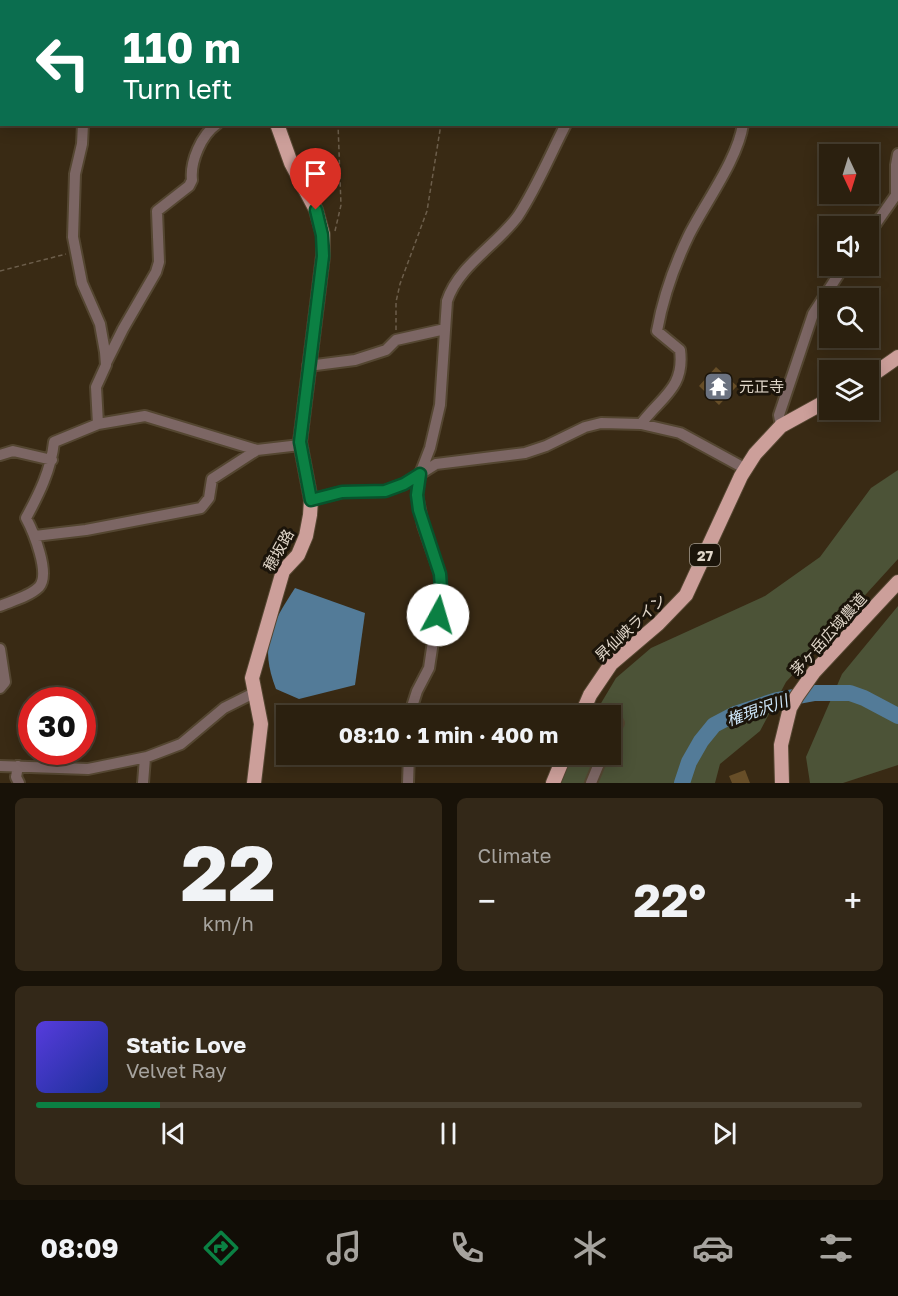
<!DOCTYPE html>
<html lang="en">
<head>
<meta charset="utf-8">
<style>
	:root { --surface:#2b200f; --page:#332818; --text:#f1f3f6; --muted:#a6a39e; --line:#473e2f; --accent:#0b8043 }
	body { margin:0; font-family:"Golos Text","Noto Sans JP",sans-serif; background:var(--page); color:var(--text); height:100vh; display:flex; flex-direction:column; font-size:22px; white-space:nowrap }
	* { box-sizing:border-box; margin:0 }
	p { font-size:20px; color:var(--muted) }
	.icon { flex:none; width:33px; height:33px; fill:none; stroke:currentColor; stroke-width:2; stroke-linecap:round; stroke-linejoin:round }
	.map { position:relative; height:783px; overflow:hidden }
	.details { display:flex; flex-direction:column; gap:15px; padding:15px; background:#181208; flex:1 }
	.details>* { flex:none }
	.banner { position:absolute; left:0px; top:0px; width:898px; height:126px; box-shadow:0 3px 15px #0003,0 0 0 2px var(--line); background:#0b6e4f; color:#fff; overflow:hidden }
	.needle { width:39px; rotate:176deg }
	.buttons { position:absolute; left:819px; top:144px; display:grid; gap:12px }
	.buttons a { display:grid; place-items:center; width:60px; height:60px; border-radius:0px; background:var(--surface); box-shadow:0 3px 15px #0003,0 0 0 2px var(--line); font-size:30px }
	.speed { position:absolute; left:18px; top:687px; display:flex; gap:12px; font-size:30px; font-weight:700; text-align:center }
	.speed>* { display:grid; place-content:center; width:78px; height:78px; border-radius:50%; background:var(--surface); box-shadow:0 3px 15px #0003,0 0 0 2px var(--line); line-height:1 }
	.speed .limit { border:9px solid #d22; background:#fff; color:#111 }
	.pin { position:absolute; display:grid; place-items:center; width:51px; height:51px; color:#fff; margin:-62px -26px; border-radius:50% 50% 50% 0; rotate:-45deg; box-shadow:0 0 6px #0007 }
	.pin .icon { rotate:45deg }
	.me { position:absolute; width:66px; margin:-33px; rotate:6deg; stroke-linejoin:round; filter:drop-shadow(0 0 4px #0008) }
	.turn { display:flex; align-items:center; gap:21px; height:126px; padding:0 24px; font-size:27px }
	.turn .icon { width:78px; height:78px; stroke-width:2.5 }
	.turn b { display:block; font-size:42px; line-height:51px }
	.big { font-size:45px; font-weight:700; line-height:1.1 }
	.details .tile { flex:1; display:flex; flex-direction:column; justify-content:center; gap:9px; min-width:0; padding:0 21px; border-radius:9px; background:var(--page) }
	.details .dial { align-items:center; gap:0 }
	.dial b { font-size:78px; line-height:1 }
	.song { display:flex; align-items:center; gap:18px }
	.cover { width:72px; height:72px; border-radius:9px; background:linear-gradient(135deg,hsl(250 70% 55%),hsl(230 70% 35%)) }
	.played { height:6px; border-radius:3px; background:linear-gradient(90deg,var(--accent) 15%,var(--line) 15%) }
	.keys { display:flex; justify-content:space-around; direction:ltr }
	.heat { display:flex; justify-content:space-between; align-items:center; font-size:33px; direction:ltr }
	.details .tiles { flex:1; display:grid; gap:15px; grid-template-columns:1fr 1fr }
	.tile:last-child { grid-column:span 2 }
	.trip { position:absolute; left:276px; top:705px; width:345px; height:60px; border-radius:0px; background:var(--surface); box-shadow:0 3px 15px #0003,0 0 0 2px var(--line); font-weight:700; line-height:60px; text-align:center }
	.menu { display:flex; height:96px; justify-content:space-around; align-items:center; background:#110d06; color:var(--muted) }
	.menu .icon { width:42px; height:42px }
	.menu .current { color:var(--accent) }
	.menu b { font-size:27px; color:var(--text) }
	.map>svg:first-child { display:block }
	.green { fill:#4c5337 }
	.water { fill:#537b98 }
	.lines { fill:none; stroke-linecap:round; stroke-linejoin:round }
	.stream { stroke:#537b98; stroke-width:3 }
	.river { stroke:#537b98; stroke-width:16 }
	.building { fill:#674e28 }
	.minor-casing { stroke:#544631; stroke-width:14 }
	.major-casing { stroke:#544631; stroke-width:16 }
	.path { stroke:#6c5e4b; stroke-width:1.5; stroke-dasharray:4.5 3; stroke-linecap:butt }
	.minor { stroke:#7c6664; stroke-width:10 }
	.major { stroke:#cc9f9a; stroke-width:14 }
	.route-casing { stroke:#07532c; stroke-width:15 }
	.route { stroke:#0b8043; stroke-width:10 }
	.labels { text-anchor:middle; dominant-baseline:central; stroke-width:6; stroke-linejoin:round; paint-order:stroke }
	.shield { fill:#1b140a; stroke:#a59c90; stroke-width:1.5 }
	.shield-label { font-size:14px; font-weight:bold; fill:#e0d6c9 }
	.poi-label { font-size:15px; fill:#e0d6c9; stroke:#1b140a; text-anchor:start }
	.street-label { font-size:15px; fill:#e0d6c9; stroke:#1b140a }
	.water-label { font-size:16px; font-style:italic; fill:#cee7fa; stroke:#1b140a }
</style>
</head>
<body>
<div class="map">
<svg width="898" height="783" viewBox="0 0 898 783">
	<rect width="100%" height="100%" fill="#392a14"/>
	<!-- green -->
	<path class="green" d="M898 470V559L786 682 760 731 720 764 715 783H556L572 755 610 754V716L594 715 616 678 651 648 765 596 820 557 871 488Z
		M898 606V765L843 783H810L806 757 842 674Z"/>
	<!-- water -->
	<path class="water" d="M295 588 365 613 355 685 299 699 276 689C259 645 271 625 295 588Z"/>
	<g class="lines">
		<!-- stream -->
		<path class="stream" d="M0 9 2 11
			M0 47 2 46"/>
		<!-- river -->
		<path class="river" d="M682 783 689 762 701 741 714 725 735 714 777 700 815 693H850L864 698 898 716"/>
	</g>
	<!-- building -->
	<path class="building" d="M716 367 737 386 719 405 699 386Z
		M745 770 750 783H732L729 776Z"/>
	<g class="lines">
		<defs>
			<path id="minor" d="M773 0 776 2
				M94 2 96 0
				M643 2 644 0
				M816 2V0
				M83 124 82 144 75 174 73 237 82 283 100 324 105 352 106 365 96 387 98 424
				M868 235 896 195V165L898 154
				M106 363 123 329 156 272 159 262 157 211 189 186 192 180C190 162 201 135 217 124
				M308 366 355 360 386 350 396 340 445 329
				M641 424C661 397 685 388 680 350L657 331C663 297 674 266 689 235 705 203 738 159 743 124
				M781 426 779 415 813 314 844 266
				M0 455 13 451 52 460
				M311 500 342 492 385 491 404 484 436 464 525 453 546 446 585 427 601 423 641 424 680 433 746 469
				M35 536 86 530 201 508 209 498 212 479 257 450
				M0 606C12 601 30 596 39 587 51 574 33 531 26 518 39 494 51 470 54 442L98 424 145 416 257 450 300 445
				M0 649 5 682 0 688
				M409 716 417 691 429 668 441 588 440 574 423 525 417 495 420 474 430 448 440 405 447 301C458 266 497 245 518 216 537 187 550 155 566 124
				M610 738 618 723
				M0 766 88 769 147 757 181 744 224 708 254 693
				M18 766 16 777 19 783
				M143 783 145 758
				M408 783 409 754
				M591 783 603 754"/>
			<path id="major" d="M191 0 193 2
				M868 378 898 357
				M581 716 590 695 611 664 658 624 686 595 741 476 755 454 781 426 830 399
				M254 783 261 724 252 678 283 571 298 555 306 536 310 515 311 500 300 442 323 256V235L316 210 291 163 277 124
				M553 783 565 754
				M782 783 781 745 790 708 797 696 814 672 898 582"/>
		</defs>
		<!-- minor casing -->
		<use href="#minor" class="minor-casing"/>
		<!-- major casing -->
		<use href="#major" class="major-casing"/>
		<!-- path -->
		<path class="path" d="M344 2V0
			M463 2V0
			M335 231 341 205 338 124
			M0 271 66 254
			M396 330V302L400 284 427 211 441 124"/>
		<!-- minor -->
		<use href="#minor" class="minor"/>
		<!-- major -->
		<use href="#major" class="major"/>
	</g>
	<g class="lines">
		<defs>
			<path id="route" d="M316 210 322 235 323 256 300 442 311 500 342 492 385 491 404 484 420 474 417 495 419 510 440 574 441 588 438 615"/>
		</defs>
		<!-- route casing -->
		<use href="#route" class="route-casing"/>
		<!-- route -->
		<use href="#route" class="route"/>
	</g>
	<!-- icons -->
	<defs>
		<symbol id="temple-square" viewBox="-11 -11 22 22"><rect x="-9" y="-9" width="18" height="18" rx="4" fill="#6b7280" stroke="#1b140a"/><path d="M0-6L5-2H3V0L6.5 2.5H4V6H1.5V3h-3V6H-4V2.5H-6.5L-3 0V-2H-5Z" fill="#fff"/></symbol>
	</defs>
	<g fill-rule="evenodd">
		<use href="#temple-square" x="702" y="370" width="33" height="33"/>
	</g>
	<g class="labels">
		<!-- shield labels -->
		<rect class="shield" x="690" y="544" width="30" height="22" rx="4.5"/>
		<g class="shield-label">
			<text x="705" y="555">27</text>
		</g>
		<!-- poi labels -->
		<g class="poi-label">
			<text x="739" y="386">元正寺</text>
		</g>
		<!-- street labels -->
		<g class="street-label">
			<text transform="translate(278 550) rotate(-61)">穂坂路</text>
			<text transform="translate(630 627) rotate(-43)">昇仙峡ライン</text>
			<text transform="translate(828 634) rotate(-48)">茅ヶ岳広域農道</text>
		</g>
		<!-- water labels -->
		<g class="water-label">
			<text transform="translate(757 710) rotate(-19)">権現沢川</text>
		</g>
	</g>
</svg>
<div class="buttons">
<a><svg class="needle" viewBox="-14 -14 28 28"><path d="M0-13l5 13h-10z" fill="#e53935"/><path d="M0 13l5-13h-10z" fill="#a6a39e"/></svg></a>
<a><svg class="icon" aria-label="sound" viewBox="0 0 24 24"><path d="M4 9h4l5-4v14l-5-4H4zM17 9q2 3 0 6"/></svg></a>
<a><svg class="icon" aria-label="search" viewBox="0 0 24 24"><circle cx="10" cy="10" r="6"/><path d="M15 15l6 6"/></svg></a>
<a><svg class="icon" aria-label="layers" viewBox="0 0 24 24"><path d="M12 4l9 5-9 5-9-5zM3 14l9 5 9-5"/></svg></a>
</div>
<div class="speed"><div class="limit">30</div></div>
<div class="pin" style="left:316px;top:210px;background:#d93025"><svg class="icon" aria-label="arrive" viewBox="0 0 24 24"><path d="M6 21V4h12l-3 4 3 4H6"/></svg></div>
<svg class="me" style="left:438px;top:615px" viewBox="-20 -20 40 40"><circle r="19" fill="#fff"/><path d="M0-13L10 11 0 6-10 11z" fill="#0b8043"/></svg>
<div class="trip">08:10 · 1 min · 400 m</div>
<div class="banner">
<div class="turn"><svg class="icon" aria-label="left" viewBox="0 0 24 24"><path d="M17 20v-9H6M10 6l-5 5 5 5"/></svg><div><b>110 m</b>Turn left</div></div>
</div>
</div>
<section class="details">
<div class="tiles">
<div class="tile dial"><b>22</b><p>km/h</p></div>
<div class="tile"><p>Climate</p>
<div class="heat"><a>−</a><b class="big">22°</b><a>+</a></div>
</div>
<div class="tile">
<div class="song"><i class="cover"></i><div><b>Static Love</b><p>Velvet Ray</p></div></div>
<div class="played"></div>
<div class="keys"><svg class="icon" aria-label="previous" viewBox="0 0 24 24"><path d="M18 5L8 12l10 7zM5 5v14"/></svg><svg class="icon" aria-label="pause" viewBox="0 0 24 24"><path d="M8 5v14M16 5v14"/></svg><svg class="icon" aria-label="next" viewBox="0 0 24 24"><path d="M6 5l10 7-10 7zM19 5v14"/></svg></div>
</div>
</div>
</section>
<nav class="menu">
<b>08:09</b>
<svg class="icon current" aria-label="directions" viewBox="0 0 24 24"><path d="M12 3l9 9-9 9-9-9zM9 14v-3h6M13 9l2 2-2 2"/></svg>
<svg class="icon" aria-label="music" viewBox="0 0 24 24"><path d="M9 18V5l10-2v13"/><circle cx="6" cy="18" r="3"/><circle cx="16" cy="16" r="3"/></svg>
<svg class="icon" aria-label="phone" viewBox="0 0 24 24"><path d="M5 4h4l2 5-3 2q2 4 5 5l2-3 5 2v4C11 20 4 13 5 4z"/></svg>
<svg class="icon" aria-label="climate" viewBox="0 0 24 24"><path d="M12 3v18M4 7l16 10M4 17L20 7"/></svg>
<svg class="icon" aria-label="car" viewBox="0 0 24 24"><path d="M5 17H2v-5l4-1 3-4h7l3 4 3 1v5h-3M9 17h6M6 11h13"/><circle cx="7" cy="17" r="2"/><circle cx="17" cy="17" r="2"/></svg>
<svg class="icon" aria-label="filters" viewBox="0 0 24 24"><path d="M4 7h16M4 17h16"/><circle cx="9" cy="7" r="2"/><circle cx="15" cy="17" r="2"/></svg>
</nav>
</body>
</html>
